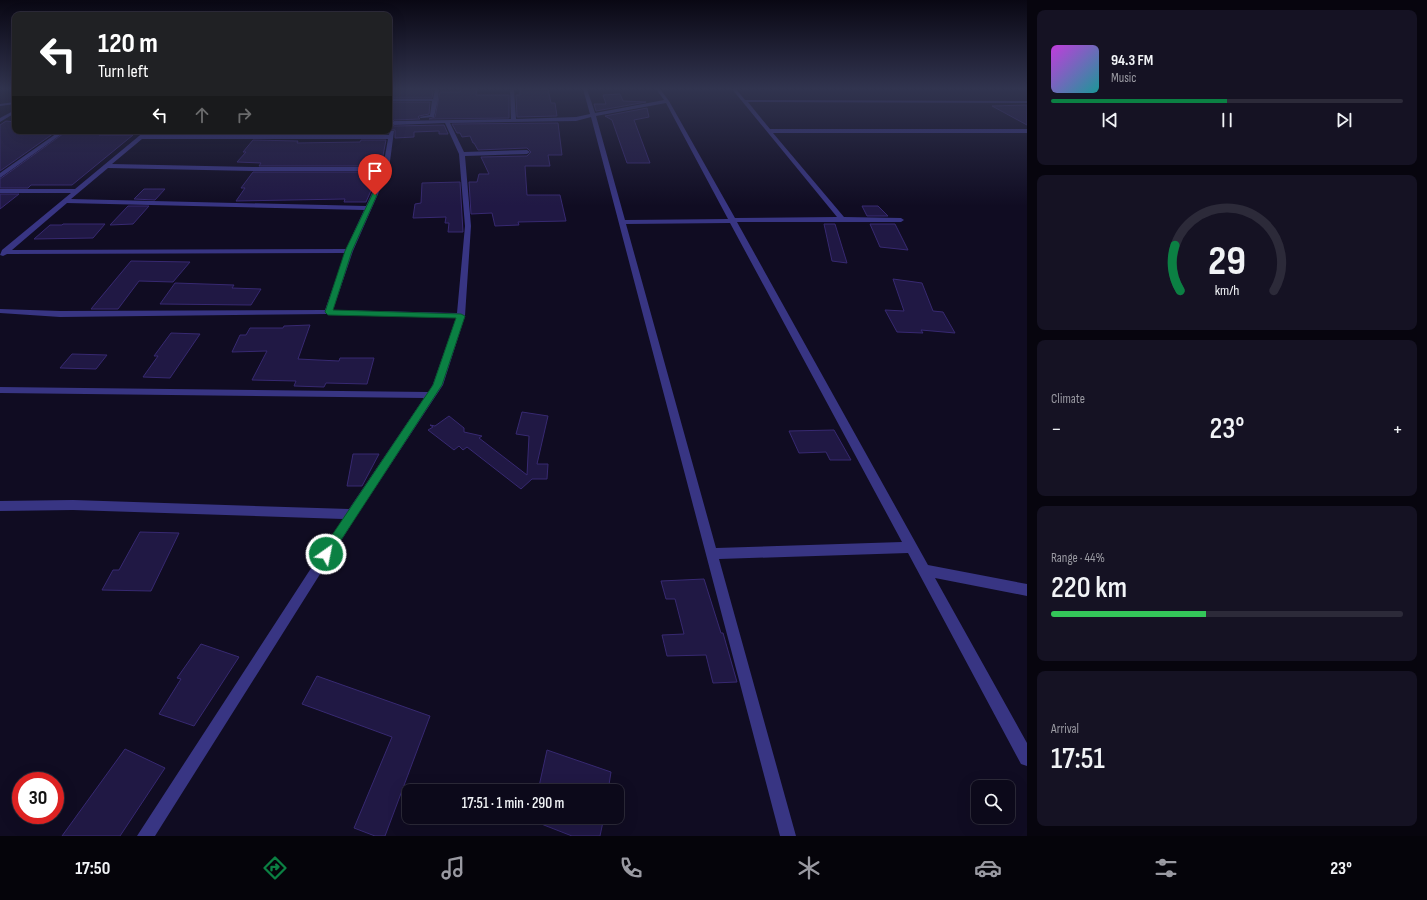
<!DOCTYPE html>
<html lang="en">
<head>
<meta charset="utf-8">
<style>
	:root { --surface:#0c091a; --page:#151223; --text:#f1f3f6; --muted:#9a9aa2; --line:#2c2a39; --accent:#0b8043 }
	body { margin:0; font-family:"Sofia Sans Condensed",sans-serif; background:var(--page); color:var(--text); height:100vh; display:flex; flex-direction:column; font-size:15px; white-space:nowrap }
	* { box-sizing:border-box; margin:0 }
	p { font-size:13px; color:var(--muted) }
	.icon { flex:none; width:22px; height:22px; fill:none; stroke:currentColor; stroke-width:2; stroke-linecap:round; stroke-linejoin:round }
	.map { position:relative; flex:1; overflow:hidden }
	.sheet { display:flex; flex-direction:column; gap:10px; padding:10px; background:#07050e; width:400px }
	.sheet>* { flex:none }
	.guide { position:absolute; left:12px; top:12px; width:380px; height:122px; border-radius:8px; box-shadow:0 4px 16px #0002,0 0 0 1px var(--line); background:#202124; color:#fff; overflow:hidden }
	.buttons { position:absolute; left:971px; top:780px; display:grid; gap:8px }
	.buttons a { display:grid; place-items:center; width:44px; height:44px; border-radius:8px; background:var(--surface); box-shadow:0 4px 16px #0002,0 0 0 1px var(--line); font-size:20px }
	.speed { position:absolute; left:12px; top:772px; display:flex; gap:8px; font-size:20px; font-weight:700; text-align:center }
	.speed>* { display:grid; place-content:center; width:52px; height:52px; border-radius:50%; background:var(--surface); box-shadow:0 4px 16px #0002,0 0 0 1px var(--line); line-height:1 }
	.speed .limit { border:6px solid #d22; background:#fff; color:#111 }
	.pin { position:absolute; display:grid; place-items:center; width:34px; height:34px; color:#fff; margin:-41px -17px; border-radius:50% 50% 50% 0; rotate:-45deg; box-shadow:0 0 4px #0007 }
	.pin .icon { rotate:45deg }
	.me { position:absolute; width:44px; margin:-22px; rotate:33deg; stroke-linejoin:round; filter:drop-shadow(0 0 3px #0008) }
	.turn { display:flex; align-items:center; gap:14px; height:84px; padding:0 20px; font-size:18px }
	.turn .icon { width:52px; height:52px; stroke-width:2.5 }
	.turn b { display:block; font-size:28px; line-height:34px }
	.lanes { display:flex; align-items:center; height:38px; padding:0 20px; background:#0003; justify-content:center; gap:20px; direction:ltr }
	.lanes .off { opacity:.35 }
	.big { font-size:30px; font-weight:600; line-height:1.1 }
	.sheet .widget { flex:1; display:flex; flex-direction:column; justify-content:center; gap:6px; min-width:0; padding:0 14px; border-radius:8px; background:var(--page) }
	.sheet .dial { align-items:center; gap:0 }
	.dial svg { height:104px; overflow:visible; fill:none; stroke:var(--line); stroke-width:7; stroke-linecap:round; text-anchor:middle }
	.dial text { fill:var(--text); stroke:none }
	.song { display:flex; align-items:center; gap:12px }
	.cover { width:48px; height:48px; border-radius:6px; background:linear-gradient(135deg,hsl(290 70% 55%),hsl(180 70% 35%)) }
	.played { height:4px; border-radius:2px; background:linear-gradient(90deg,var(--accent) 50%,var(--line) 50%) }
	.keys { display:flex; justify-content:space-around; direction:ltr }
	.heat { display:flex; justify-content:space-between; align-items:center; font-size:22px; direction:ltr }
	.charge { height:6px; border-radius:3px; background:linear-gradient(90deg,#34c759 44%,var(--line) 0) }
	.trip { position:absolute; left:402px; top:784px; width:222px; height:40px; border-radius:8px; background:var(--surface); box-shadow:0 4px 16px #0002,0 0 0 1px var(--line); font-weight:600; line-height:40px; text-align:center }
	.tabs { display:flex; height:64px; justify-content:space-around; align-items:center; background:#05040a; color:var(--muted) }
	.tabs .icon { width:28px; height:28px }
	.tabs .on { color:var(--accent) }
	.tabs b { font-size:18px; color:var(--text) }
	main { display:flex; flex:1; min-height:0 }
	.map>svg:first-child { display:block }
	.building { fill:#201844; stroke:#372971 }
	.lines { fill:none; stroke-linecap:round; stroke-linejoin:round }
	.service { fill:#383583; fill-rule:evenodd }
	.minor { fill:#383583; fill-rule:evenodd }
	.route { fill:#0b8043; stroke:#07532c }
</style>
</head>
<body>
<main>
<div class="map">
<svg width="1027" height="836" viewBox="0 0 1027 836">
	<rect width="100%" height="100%" fill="#100c22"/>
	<!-- building -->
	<path class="building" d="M389 89H432V92H433L432 98H389Z
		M461 89H477L476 95H509V118L429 119 435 117 440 92H460Z
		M520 89H548L551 103H555L557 116 517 117 516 95H520Z
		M620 94 623 101 646 102 596 111 594 104H606L603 95Z
		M389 102H430L429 114 419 116 418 117 420 119 394 120 390 123 394 126 444 125 448 134H439V131L414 132V137L395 138V130H389Z
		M1027 105V125L992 106Z
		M647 108 649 117 634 120 650 163H627L612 120 605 116Z
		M6 121 15 122V131H57L0 171V125Z
		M558 123 562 155H548L550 166H525L527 195H560L566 221 518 222 519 225 495 226 492 213 471 214 469 182H477L479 174H489L481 157 527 156 531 152 527 148 478 150 474 143H473L470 136 462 137 460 133H457L452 124Z
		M67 131H104L99 135H133L72 185H31L28 188H0V179Z
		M253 140 298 141 297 143 360 142 361 140H386L381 166H259L261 163 237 162 246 152H243Z
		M253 172H379L366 202H344L345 199 236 201 245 188H241Z
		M460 182 463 232H448L449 223H445L446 217 413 218 415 204 421 203 422 183Z
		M144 189H165L155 200 134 199Z
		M0 194H19L0 209Z
		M128 206H149L133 224 110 225Z
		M862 206H878L888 216H867Z
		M63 224H105L93 238 34 239 50 225H62Z
		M824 224H835L847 263 832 261Z
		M870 224H895L908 250 880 247Z
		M131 261 190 262 173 282 139 281 118 309H91Z
		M893 279 922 283 933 311 943 312 955 333 921 330 923 333 897 332 885 310 904 311Z
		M175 283 234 285 232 288 261 289 251 305 160 304Z
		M310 325 298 359 339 361 340 358H374L367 384 326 383 324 387 294 386 296 381 252 380 267 351 232 352 240 335H246L250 328H283L284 326Z
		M171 333 200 334 170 378 143 377 158 356H154Z
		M72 354 107 355 96 369 60 368Z
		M522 412 548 416 537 464H548L547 479H532L521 489 467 447 463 450 459 446 454 450 428 430 433 427 430 425 435 426 449 416 464 428V432L482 436 479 438 527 475 529 436 516 434Z
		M834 430 851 460H830L826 452 799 453 789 431Z
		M353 454H379L362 486H347Z
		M140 532 179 533 151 591 102 590 113 570H119Z
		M704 579 721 633H723L737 682 713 683 706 655 667 656 662 635 684 634 675 599H666L661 581Z
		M201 644 239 657 194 726 159 714 181 679 177 678Z
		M317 676 430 716 385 836H375L354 828 392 737 302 704Z
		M125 749 165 768 120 836H62Z
		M547 750 611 772 608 791H538Z
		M532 817H604L600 836H572L531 820Z"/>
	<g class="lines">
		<!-- service -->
		<path class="service" d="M15 102V104L0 106V104Z"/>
		<!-- minor -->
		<path class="minor" d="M435 89H439L438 100 434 117 421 118 419 117 430 115 432 101H389V99H433Z
			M510 89H514L516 119 576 117 590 114 583 89H587L595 113 664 100 656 89H660L669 101 735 218 837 217 732 89H736L745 100 1027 101V103L748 102 770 129H1027V133H773L844 217 901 218 904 220 901 222H737L928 565 1027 584V596L935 578 1027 743V766L1021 764 908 553 719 559 796 836H780L591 117 576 121 450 123 464 152 527 150 530 152 527 154 465 156 471 226 465 316 443 385 356 517 155 836H137L343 519 73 510 0 511V501L73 500 349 509 424 398 0 393V387L429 392 433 384 456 318 328 314 60 317 0 313V309L60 311 325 310 345 253 7 254 3 256 0 255 2 250 71 193H0V189H75L145 131 148 133 145 135H389L390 131H394L389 169 353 251 333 310 457 313 465 226 459 154 445 123 394 125 391 123 394 121 511 119ZM666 103 728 219 625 220 596 116ZM142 139H388L383 167H253L112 164ZM108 168 253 171H382L366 206 71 199ZM67 203 364 210 346 249 12 250ZM730 223 902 542 716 548 626 224Z
			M15 110V113L0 122V118Z
			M60 131H66L0 178V173Z"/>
	</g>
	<!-- sky -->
	<linearGradient id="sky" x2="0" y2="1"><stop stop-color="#090713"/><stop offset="0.43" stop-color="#31344f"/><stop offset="1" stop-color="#31344f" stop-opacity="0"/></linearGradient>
	<rect width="1027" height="206" fill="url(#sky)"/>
	<!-- route -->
	<path class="route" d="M373 193 377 195 352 251 333 310 461 314 465 316 442 385 330 557 326 559 322 557 320 554 322 550 433 385 456 318 328 315 325 312 345 251Z"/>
</svg>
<div class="buttons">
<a><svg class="icon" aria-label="search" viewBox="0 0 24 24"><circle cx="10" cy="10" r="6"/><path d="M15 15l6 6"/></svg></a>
</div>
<div class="speed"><div class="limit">30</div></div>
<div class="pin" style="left:375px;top:195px;background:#d93025"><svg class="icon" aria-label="arrive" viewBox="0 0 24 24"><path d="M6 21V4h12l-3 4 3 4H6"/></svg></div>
<svg class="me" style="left:326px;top:554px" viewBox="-20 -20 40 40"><circle r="17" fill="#0b8043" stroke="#fff" stroke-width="3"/><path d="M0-11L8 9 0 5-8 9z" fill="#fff"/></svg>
<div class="trip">17:51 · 1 min · 290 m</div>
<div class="guide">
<div class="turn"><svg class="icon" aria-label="left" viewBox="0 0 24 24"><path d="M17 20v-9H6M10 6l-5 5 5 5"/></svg><div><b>120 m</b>Turn left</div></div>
<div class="lanes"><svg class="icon" aria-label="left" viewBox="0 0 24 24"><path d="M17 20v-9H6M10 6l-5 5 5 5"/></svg><svg class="icon off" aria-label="ahead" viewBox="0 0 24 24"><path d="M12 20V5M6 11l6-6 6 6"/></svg><svg class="icon off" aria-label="right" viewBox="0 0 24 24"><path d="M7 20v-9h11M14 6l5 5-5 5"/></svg></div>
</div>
</div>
<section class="sheet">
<div class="widget">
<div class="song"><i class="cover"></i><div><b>94.3 FM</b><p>Music</p></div></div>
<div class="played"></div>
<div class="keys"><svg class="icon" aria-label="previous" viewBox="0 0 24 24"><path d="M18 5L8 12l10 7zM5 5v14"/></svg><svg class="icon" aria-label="pause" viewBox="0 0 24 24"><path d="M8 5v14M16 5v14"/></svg><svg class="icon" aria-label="next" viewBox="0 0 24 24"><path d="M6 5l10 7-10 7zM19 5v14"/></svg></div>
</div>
<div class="widget dial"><svg viewBox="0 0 100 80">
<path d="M14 69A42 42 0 1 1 86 69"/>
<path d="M14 69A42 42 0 0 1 10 34" stroke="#0b8043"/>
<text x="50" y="56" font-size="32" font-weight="700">29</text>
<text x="50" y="72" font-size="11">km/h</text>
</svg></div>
<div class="widget"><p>Climate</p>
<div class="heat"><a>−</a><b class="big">23°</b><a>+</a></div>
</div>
<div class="widget"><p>Range · 44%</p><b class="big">220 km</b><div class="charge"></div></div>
<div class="widget"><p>Arrival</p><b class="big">17:51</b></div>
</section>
</main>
<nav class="tabs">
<b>17:50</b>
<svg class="icon on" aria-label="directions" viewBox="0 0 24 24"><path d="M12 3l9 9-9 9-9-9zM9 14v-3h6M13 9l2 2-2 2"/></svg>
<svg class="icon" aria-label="music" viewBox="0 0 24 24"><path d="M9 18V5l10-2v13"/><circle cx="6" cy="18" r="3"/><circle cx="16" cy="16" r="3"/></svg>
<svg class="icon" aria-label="phone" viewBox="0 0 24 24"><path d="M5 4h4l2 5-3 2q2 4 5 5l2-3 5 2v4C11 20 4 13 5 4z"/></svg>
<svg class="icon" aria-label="climate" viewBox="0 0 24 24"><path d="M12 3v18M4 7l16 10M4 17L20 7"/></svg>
<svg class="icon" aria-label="car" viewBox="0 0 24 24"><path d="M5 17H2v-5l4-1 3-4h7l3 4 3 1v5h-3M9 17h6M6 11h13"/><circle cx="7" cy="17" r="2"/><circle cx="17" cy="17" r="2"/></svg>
<svg class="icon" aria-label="filters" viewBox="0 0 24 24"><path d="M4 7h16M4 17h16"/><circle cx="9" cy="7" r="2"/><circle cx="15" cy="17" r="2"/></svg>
<b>23°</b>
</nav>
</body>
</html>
